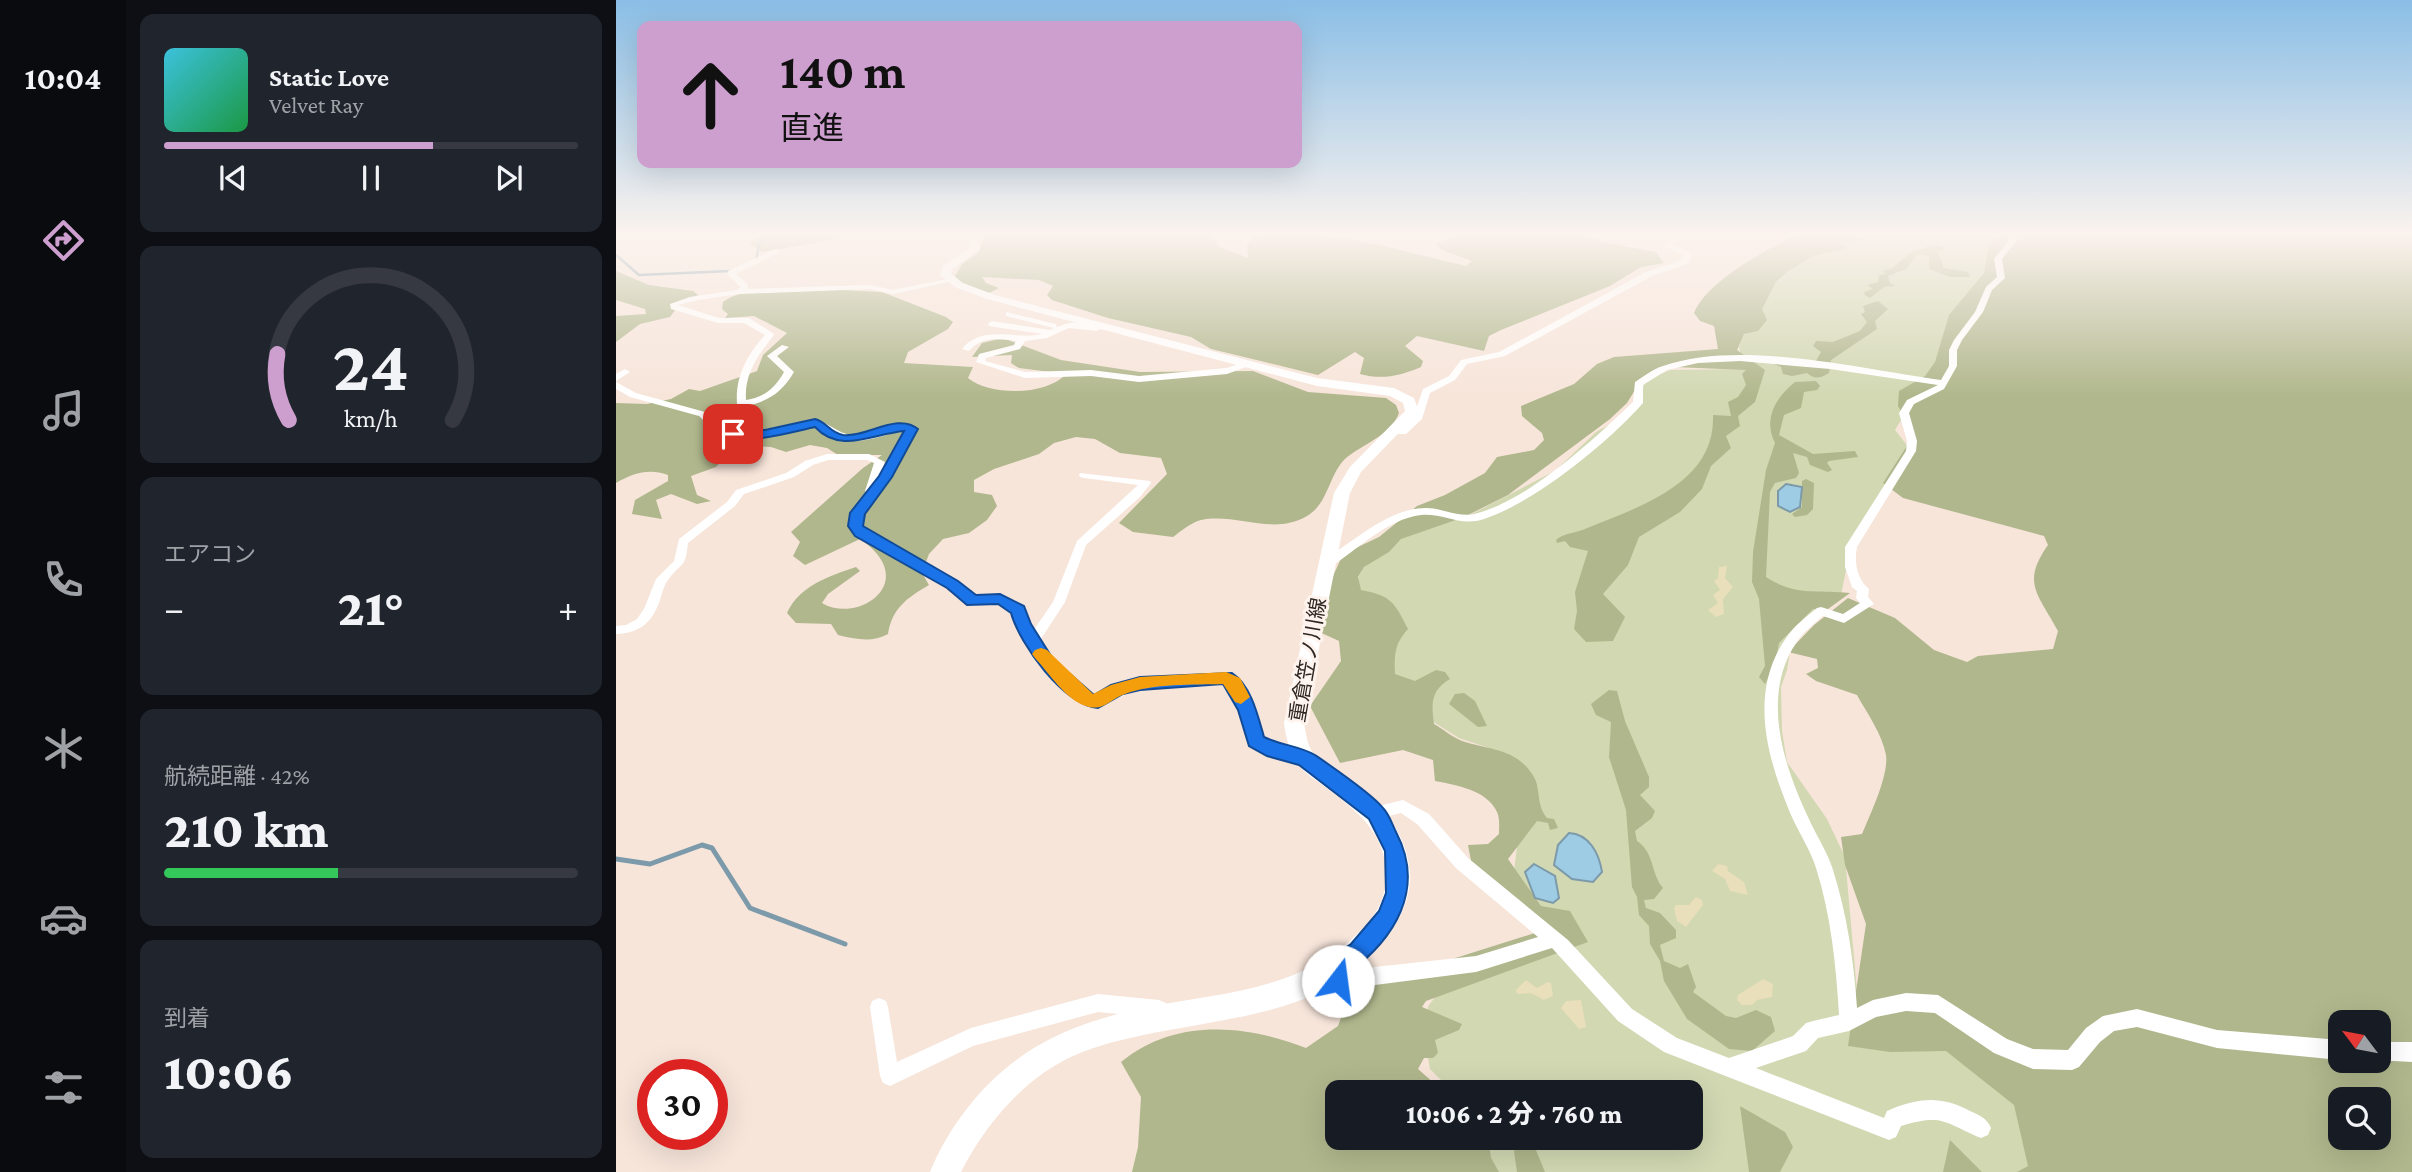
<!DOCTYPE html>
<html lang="ja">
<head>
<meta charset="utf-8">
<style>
	:root { --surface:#171b24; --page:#20242c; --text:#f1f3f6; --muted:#9ea1a6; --line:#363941; --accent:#cd9fce }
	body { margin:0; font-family:"Crimson Pro","Noto Sans JP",serif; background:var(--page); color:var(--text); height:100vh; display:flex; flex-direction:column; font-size:26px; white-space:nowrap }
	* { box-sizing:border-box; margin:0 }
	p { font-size:23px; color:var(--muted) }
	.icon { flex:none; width:38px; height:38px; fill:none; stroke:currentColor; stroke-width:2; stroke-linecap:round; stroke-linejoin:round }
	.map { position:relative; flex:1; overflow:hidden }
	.drawer { display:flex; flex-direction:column; gap:14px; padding:14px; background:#0d0f14; width:490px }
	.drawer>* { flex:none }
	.hud { position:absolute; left:21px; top:21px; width:665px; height:147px; border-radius:14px; box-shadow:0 7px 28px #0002; background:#cd9fce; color:#111; overflow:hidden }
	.needle { width:46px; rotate:302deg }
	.controls { position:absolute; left:1712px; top:1010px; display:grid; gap:14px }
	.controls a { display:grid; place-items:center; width:63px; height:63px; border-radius:14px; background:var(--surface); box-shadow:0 7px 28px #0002; font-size:35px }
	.speed { position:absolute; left:21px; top:1059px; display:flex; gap:14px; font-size:35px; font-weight:700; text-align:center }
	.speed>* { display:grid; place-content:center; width:91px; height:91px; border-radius:50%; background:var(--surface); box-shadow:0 7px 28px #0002; line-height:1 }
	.speed .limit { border:10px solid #d22; background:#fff; color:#111 }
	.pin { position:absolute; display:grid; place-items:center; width:60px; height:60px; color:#fff; margin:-30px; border-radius:14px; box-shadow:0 4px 10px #0006 }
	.me { position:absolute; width:77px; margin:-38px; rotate:15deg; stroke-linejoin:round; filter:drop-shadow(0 0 5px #0008) }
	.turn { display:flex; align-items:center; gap:24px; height:147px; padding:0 28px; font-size:32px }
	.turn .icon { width:91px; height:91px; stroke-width:2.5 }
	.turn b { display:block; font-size:49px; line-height:60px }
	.big { font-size:52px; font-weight:800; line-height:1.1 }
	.drawer .widget { flex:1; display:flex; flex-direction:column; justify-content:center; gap:10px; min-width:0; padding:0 24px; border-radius:14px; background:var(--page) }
	.drawer .dial { align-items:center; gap:0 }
	.dial svg { height:182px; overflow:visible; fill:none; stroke:var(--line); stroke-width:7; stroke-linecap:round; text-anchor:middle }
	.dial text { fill:var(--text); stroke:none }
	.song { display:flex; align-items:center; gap:21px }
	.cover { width:84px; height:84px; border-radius:10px; background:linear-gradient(135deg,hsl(190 70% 55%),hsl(140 70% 35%)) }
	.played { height:7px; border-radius:4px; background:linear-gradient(90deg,var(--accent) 65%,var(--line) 65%) }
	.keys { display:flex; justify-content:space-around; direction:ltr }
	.heat { display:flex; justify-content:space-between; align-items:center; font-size:38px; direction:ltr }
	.charge { height:10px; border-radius:5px; background:linear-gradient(90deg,#34c759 42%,var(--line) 0) }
	.trip { position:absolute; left:709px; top:1080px; width:378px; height:70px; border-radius:14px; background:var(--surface); box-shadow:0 7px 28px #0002; font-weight:800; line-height:70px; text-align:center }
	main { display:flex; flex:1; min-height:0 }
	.menu { display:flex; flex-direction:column; width:126px; justify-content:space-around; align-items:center; background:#090b0e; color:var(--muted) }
	.menu .icon { width:49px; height:49px }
	.menu .active { color:var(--accent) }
	.menu b { font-size:32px; color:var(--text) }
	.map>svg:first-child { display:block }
	.green { fill:#d1d8b2 }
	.forest { fill:#b0b78c; fill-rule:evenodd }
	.sand { fill:#e9dfba }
	.water { fill:#9ecce4; stroke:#7c9aaa; stroke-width:2 }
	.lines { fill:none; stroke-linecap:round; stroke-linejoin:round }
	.stream-far1 { stroke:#7c9aaa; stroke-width:2.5 }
	.stream { stroke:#7c9aaa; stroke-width:5 }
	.minor { fill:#fff; fill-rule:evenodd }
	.secondary { fill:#fff; fill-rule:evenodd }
	.route { fill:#1a73e8; stroke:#114b97; stroke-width:2 }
	.slow { fill:#f59e0b }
	.labels { text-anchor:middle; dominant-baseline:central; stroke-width:6; stroke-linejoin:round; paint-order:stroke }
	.street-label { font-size:21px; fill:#2e2723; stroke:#fff3ed }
</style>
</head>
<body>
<main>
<nav class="menu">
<b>10:04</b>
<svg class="icon active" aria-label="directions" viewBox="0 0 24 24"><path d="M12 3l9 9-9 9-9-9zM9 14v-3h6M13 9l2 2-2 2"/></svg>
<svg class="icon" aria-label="music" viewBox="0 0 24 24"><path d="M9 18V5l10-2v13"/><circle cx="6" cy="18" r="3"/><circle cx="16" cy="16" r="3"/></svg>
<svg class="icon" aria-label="phone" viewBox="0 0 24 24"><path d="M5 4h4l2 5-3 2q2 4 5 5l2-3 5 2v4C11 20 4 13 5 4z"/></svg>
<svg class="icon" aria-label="climate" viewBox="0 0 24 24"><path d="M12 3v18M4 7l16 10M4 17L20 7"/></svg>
<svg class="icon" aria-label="car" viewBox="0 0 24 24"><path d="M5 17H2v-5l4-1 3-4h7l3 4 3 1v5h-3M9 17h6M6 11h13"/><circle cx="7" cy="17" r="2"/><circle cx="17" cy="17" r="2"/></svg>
<svg class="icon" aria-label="filters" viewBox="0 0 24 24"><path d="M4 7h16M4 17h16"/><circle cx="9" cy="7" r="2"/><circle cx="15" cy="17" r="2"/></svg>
</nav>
<section class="drawer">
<div class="widget">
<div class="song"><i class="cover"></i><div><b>Static Love</b><p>Velvet Ray</p></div></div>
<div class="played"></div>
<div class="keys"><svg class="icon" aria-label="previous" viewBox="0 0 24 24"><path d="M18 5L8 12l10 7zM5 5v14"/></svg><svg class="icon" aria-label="pause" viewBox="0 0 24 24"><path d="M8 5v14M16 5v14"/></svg><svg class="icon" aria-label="next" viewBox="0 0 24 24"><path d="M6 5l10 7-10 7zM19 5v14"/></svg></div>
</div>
<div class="widget dial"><svg viewBox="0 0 100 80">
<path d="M14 69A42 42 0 1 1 86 69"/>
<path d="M14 69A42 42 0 0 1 9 40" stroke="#cd9fce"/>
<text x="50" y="56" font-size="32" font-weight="700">24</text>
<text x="50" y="72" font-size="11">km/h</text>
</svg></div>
<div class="widget"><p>エアコン</p>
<div class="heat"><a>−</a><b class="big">21°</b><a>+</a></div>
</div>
<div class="widget"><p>航続距離 · 42%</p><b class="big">210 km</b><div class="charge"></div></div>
<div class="widget"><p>到着</p><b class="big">10:06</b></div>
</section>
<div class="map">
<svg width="1796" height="1172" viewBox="0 0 1796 1172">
	<rect width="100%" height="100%" fill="#f7e5da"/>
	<!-- green -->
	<path class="green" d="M1230 233H1391L1379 265 1279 430 1294 449 1231 565 1225 595 1177 633 1171 670 1165 687 1166 731 1171 762 1211 819 1229 857 1241 991 1309 1038 1353 1059 1405 1103 1414 1162 1409 1172H870L865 1138H1074V1092H837L814 1069 806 1026 813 1005 829 985 940 950 922 910 898 871 901 847 891 754 843 738 819 723 775 677 773 665 783 642V629L739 585 747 568 786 538 850 517 939 471 980 432 1000 421 1025 397 1028 384 1033 379 1054 370 1126 369 1123 346 1127 335 1142 328C1144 277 1192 257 1230 233Z"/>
	<!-- forest -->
	<path class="forest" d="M151 233H225L226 234 216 240 146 252 133 243Z
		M370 233H594L603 247 632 258 631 246 637 235C711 226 779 250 850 266L856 261 826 250 820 244 843 233H961L987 242 1040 252 1048 263 1025 267 994 286 885 330 873 336 868 351 801 336 789 346 807 361 805 367C784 376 766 380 744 374L748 358 739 352 702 375 595 349 575 337 492 318 436 300 431 295 437 286 423 280 366 277 370 283 383 288 373 293 348 287 339 276 346 264 362 253Z
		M1184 233H1235L1251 239 1224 243 1232 248 1197 256 1171 272 1160 282 1146 309 1151 320 1142 331 1128 334 1121 350 1149 370 1139 402 1122 416 1124 426 1110 436 1115 448 1095 466 1086 489 1064 512 1023 537 1012 565 987 594 1009 617 997 641 970 642 958 629 961 611 959 592 972 551 954 547 949 541 941 543 940 540C947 533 960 533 969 529 1022 507 1100 484 1097 415L1115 416 1112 402 1122 397 1130 385 1126 374 1130 370 1058 367 1041 371 1025 380 1011 403 994 419 892 495 846 518 785 539 773 552 748 567 742 577 745 590C776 596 778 602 792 629 779 643 778 654 779 674L799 681 820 670 829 672 834 679C815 690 815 703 818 724 827 729 836 737 846 741 873 750 901 748 918 777 925 790 920 805 931 818L938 819 942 828 934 830 932 823 921 821 892 859 925 906 954 911 972 942 810 1001 806 1007 846 1024 843 1030 819 1040 822 1053 817 1058H808L802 1069 828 1092H721V1138H872L875 1158 883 1172H516L522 1147 525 1097 505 1062C558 1018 629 1024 690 1048L722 1026 735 991 922 932 857 871 852 845 872 844 883 834C883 828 884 818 881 812 871 790 840 785 819 781L817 760 787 750 724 763 694 706 725 661 723 641 699 630V616L727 554 763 537 801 506 829 495 869 473 881 457 918 450 928 440 926 433 906 416 905 406 958 384 981 364 998 357 1102 349 1098 326 1084 321 1078 313C1092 279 1153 249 1184 233Z
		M1385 233H1796V1172H1401L1412 1166 1398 1105 1330 1051 1274 1052 1232 1046 1250 924 1229 865 1225 837 1246 834C1254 815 1273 775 1270 755 1266 734 1251 713 1241 695L1200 681 1190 674 1202 668 1201 659 1172 652 1198 625 1232 598 1279 618 1318 650 1351 662 1362 656 1437 649 1442 631C1422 594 1405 583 1432 545L1428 536 1287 498 1267 483 1298 435 1282 406 1283 391 1309 376 1319 362 1333 315 1368 273 1373 245ZM1724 1022H1762V1060H1724ZM1724 1099H1762V1138H1724Z
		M1319 244 1329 248 1322 253 1328 268 1352 272 1354 277H1334L1313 269V256L1301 255 1290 269 1272 276 1274 283 1279 286 1268 287 1254 298 1249 295 1248 292 1257 289 1251 285 1262 282 1263 275 1269 274 1267 270 1275 269 1294 253Z
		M0 271 33 285 77 291 82 295 65 302 54 317 24 324 0 342V316L30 314 29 309 0 300Z
		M207 289 266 292 330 317 337 322 332 329 292 352 288 363 357 367 352 378C374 396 430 396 450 374L403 368 395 363 396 355 356 357 366 343 387 338 445 360 524 372 637 371 692 392 770 398 780 405 783 413C775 435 747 444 730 458 712 475 713 503 691 516 657 536 621 513 585 520 576 522 565 531 557 537L517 532 503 523 551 474 545 458 504 453 479 439 460 437 438 443 423 454 378 469 358 480V492L376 495 381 506 371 520 353 533 327 539 313 554 306 573 313 585C291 598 276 608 272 634 256 643 239 639 222 635L215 624 180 623 171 613C183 586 213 576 240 567L244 571 212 594 206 603C242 625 306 581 244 539L189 565 177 556 184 542 175 532 247 468 266 455H222L211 448 194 445 170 452 155 447 134 446 111 455 100 467 75 476 81 495 95 501 81 504 55 494 40 500 46 519 16 514 19 500 52 481V475C33 468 17 473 0 483V403L31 404 55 399 73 389 84 391 141 371 147 355 171 333 138 316 109 318 112 314 106 309 107 302C132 284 176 290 207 289Z
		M1262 301 1272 309 1259 321 1261 329 1215 360 1213 373C1205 378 1199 380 1191 373L1176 376 1167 374 1165 367 1158 364 1167 358 1200 361 1205 352 1197 346 1200 341 1217 342 1244 331 1251 322 1245 314 1249 312 1247 306Z
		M1200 381 1204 386 1201 390 1188 392 1185 408 1168 415 1163 435 1197 454 1239 451 1242 457 1213 461 1211 463 1216 470 1212 472 1194 465 1191 457 1177 453 1183 473 1180 478 1159 483 1154 492 1150 577C1181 597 1200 589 1234 593L1212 609H1197L1163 643 1159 664 1149 684 1143 677 1149 666 1143 599 1136 582 1137 552 1150 470 1159 443C1147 420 1159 398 1179 382Z
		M1190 479 1198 483 1197 509 1191 515 1179 517 1176 514 1186 507V481Z
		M993 690 1001 691 1009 721 1033 777V787L1024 795 1039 811 1036 818 1019 831 1021 841C1039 853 1034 872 1047 888L1038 899 1028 900 1030 908 1044 913 1060 930V938L1044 945 1048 961 1064 968 1072 964 1080 987 1077 992 1110 1016 1120 1018 1140 1010 1155 1017 1159 1031 1136 1051 1113 1049 1071 1019 1048 981 1044 961 1034 944 1033 926 1023 915 1021 897 1016 887 1010 810 993 757 995 722 980 715 975 704Z
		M848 693 859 701 871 726 862 727 833 704 839 694Z
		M1124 1106 1169 1132 1177 1147 1164 1172H1133Z
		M910 1138H915L929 1172H901L898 1151Z
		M1334 1140 1366 1172H1327Z"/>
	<!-- sand -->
	<path class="sand" d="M1111 566 1109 578 1117 587 1107 599 1108 614 1100 617 1092 610 1102 603 1097 595 1104 590 1098 581 1102 578 1103 567Z
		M1102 864 1111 866 1112 871 1128 882 1132 895 1114 891 1109 879 1096 871Z
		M1080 897 1086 900 1087 905 1070 927 1061 921 1058 908 1060 905H1073Z
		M1147 979 1157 984 1156 997 1141 1000 1136 1005H1126L1121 1000 1122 995Z
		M910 980 921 988 932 982 935 983 937 996 928 1000 915 993 901 994 900 990Z
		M965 1000 970 1027 963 1029 945 1008 950 1001Z"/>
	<!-- water -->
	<path class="water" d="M1170 484 1186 487 1184 507 1174 512 1162 506V491Z
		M953 833C973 834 983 853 986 872L977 882 956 879 938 865 942 845Z
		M918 864 939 876 943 898 937 903 919 898 909 872Z"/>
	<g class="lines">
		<!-- stream-far1 -->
		<path class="stream-far1" d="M0 255 23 275 114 271
			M140 260 143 244 160 233"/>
		<!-- stream -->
		<path class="stream" d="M0 859 34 864 86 845 96 848 134 908 229 944"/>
		<!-- minor -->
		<path class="minor" d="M1067 233H1077L1063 240 1056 245 1076 253 1073 263 1036 276 889 356 851 364 839 380 814 393 806 419 790 434H779L774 431 779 428 784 429 797 418 807 389 833 376 845 360 883 352 1030 272 1066 260 1068 255 1047 246 1057 236Z
			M1393 233H1400L1401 240 1386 259 1389 278 1376 290 1367 312 1346 340 1341 350V366L1328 389 1298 404 1293 413 1301 441 1300 451 1241 547C1238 563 1241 579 1253 589L1252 597 1258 604 1228 623 1207 616C1198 624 1187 632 1180 643 1145 696 1167 764 1192 817 1200 835 1211 851 1217 870 1231 914 1238 962 1241 1008L1257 1000 1290 993 1322 995 1391 1039 1417 1049 1452 1050 1470 1028 1487 1016 1521 1009 1601 1030 1724 1040V1060L1601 1048 1521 1027 1498 1031 1484 1042 1463 1067 1456 1070 1417 1069 1378 1053 1319 1013 1290 1011 1260 1017 1233 1031 1202 1038 1190 1051 1140 1068 1268 1118 1271 1111C1301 1098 1324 1095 1354 1111 1363 1115 1371 1118 1375 1128L1372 1135 1365 1138C1328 1123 1328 1113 1285 1126L1280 1137 1273 1140 1048 1052 1002 1021 936 948 860 972 759 985 726 992 704 981 701 975 704 969 710 966 727 974 759 967 860 956 922 937 840 868 801 824 785 813 760 819 754 818 752 813 754 808 787 800 813 814 852 858 952 940 1016 1009 1061 1038 1113 1058 1177 1036 1190 1023 1197 1021 1223 1015C1220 966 1215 915 1200 868 1194 849 1183 833 1175 815 1151 758 1132 693 1170 638 1178 626 1190 617 1201 608L1205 607 1227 614 1244 603 1240 598 1241 591 1236 587 1229 567V547L1290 451 1291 441 1283 413 1291 400 1322 385 1214 369 1124 361 1082 363 1051 370 1027 385V403C993 442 918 503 868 519 844 527 828 513 805 515 771 519 741 550 713 568H705L703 565C709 559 717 554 724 549 749 532 778 508 810 508 828 508 844 519 862 513 915 498 977 440 1017 402L1019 382C1027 377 1037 369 1047 366 1125 339 1243 369 1325 380L1333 366V350L1338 340 1359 312 1370 287 1381 277 1378 259 1393 240Z
			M159 249H162V253L120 274 132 285 131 289 254 285 277 290 332 279 336 281 277 294 254 289 124 294 82 300 62 305 103 318H133L157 333 158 335C142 355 128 374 130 400 149 397 159 388 168 372L151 356 166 345 173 347 161 356 178 372C165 394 151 402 126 407L121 404C119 377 131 355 149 335L128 323H102L55 309 54 304 74 297 121 290 125 287 112 275V271Z
			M390 312 440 324 441 327C455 321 471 321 485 328L481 331 453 328 431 338 409 341 404 349 370 358 369 361 409 372 475 370 523 376 610 368 634 361 638 364 611 374 523 382 475 376 409 378 360 362 363 354 398 345 400 341C382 339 366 336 353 351L346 349C366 324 398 340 426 334L373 326 372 324 376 321 434 330 438 328 390 316Z
			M9 369 14 372 0 381V374Z
			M0 382 20 393 89 412 109 430 128 433 199 420C215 423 223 436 241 435 261 434 284 418 301 430L274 477 247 513 245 526 249 531 341 581 359 597 388 596 406 607 417 631 437 602 461 541 522 485 468 478 464 477 463 475 464 473 534 481 535 483 524 497 470 545 449 602 423 642C436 663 457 688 480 697 514 679 550 675 587 674 597 673 606 672 615 675L629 690 646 738 661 746 694 755 696 759 694 763C678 768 649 753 635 745L616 692 607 683C577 684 546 683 518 692 505 695 494 703 482 707 449 700 424 667 408 639 400 626 399 611 384 604 374 601 362 606 352 604L333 587 241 535 233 526 235 513 251 493 249 491 258 463 251 460H212L197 465 178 477 128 494 119 506 72 543C69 570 67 560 52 580 48 585 46 594 44 600 36 623 24 633 0 634V626L10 625 21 619 28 609 40 579 58 561 63 539 111 502 120 490 170 473 189 461 211 454H253L269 462 265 475 290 431 287 430C266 436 241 446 219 438 211 435 206 430 199 426L128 439 106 435 102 434 83 416 14 397 0 389Z
			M482 994 543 1000 550 1003 552 1009 550 1015 543 1018 482 1012 357 1046 274 1086 267 1083 264 1076 254 1007 256 1001 263 998 270 1001 272 1007 281 1062 355 1028Z
			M1762 1042H1796V1062L1759 1060H1762Z"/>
		<!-- secondary -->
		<path class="secondary" d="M342 233H353L363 242 364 249 336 269 335 274 347 283 379 295 701 378 778 388 798 398 803 412 745 472 734 493 688 723C690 733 691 745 697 753 704 763 716 769 726 776 760 801 790 827 794 872 796 897 782 926 765 944 758 951 751 960 743 967 676 1028 540 1019 457 1056 408 1078 369 1125 345 1172H314C337 1116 381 1065 436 1038 464 1024 496 1015 526 1008 602 993 685 991 742 933 759 917 771 898 770 873 769 832 740 810 709 787 700 780 691 775 684 767 674 755 670 739 668 723L718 493 734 467 789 411 787 403 774 396 701 386 371 299 339 287 324 275 327 266 354 248 353 243Z"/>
	</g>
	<!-- sky -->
	<linearGradient id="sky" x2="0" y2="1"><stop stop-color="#8abee6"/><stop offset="0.59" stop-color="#fbf3ee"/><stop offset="1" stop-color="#fbf3ee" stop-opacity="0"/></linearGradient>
	<rect width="1796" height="397" fill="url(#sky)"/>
	<!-- route -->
	<path class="route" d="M199 419C211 422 214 433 227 435 250 438 282 412 302 429L276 477 249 514 247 526 342 581 360 595 384 594 408 606 415 624 437 659 478 695 495 685 524 677 616 673C635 685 642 716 648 737 664 745 684 746 699 755 715 766 756 794 767 808 773 814 776 824 780 832 810 889 779 939 731 974L734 981 731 989 722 993C712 988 703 986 698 975L702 967 735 944 763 911 770 893 769 851 753 819 683 765 651 756 633 746 622 710 607 684 524 690 507 694 482 708C447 704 404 645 395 613L382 604 351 605 331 588 239 536 232 526 234 513 263 476 288 431C256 434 224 454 199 427 179 431 126 447 110 434L117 430H149Z"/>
	<!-- slow -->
	<path class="slow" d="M425 648 431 650 477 694 495 685 524 677 610 672 624 678 634 697 625 704 619 702 607 684C577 685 538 683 509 694 494 699 488 712 470 706 450 700 433 673 419 658L416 654 419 650Z"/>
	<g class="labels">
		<!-- street labels -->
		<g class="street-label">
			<text transform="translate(692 660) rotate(-80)">重倉笠ノ川線</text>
		</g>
	</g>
</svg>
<div class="controls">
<a><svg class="needle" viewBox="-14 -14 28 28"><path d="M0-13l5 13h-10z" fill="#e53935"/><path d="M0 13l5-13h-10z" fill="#9ea1a6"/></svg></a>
<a><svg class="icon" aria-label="search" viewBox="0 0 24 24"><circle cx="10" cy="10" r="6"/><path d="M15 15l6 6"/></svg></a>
</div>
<div class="speed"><div class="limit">30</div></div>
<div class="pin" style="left:117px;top:434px;background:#d93025"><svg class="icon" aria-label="arrive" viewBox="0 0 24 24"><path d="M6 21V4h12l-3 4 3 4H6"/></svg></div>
<svg class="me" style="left:722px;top:981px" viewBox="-20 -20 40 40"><circle r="19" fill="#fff"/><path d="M0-13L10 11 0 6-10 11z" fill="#1a73e8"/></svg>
<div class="trip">10:06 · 2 分 · 760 m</div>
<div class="hud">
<div class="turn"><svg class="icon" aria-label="ahead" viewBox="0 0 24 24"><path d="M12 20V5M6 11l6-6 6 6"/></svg><div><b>140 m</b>直進</div></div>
</div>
</div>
</main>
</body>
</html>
